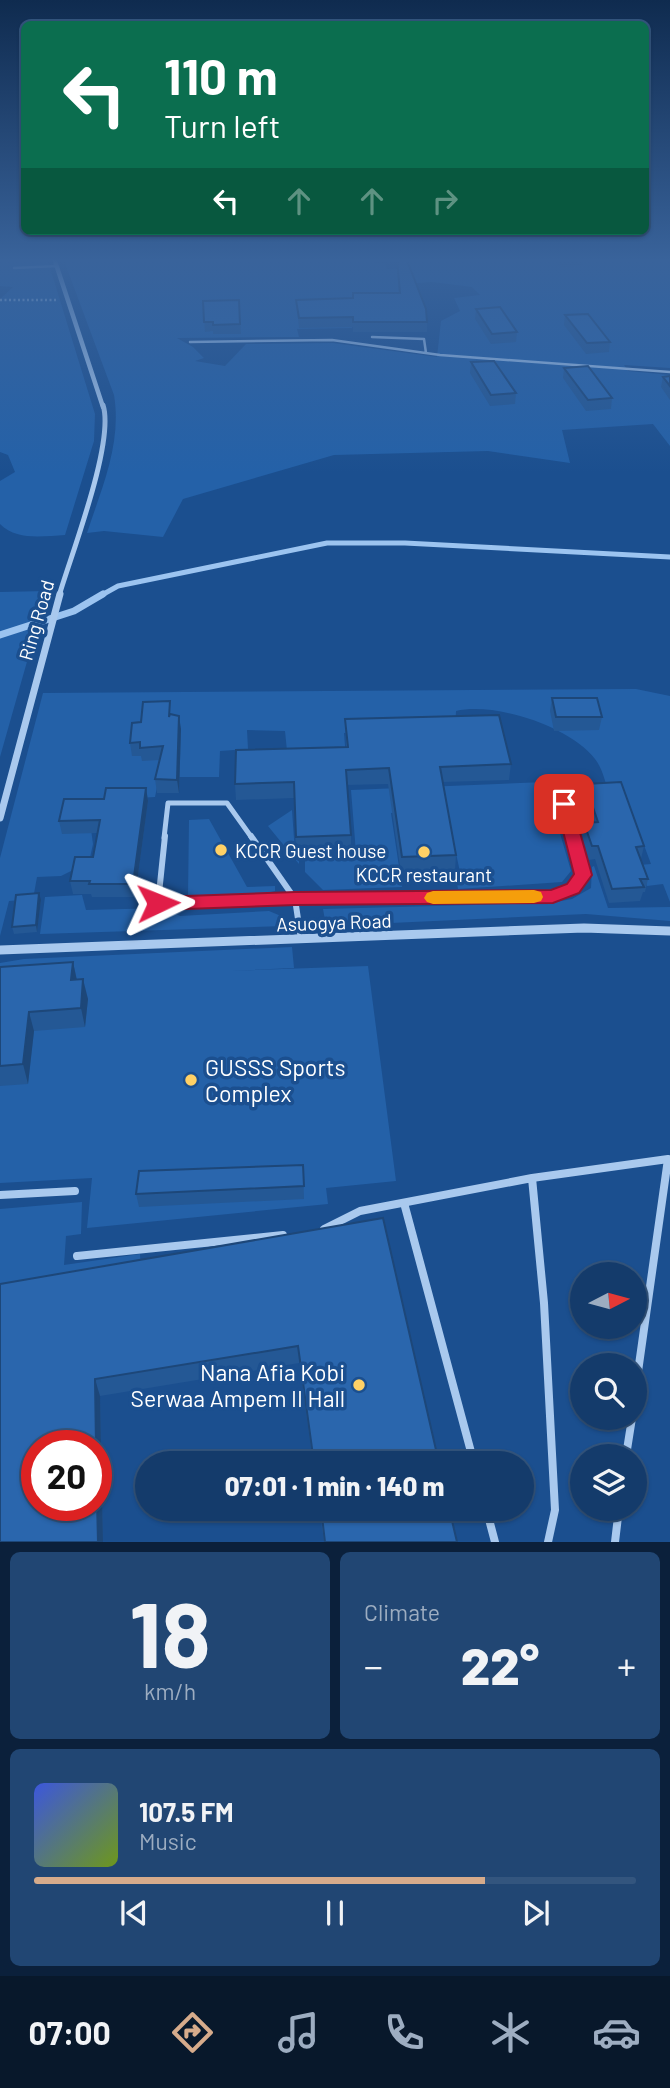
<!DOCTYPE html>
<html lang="en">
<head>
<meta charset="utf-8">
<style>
	:root { --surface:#143b6b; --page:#214673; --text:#f1f3f6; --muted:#9dadc1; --line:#33557e; --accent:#d6ab8b }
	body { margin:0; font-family:Barlow,sans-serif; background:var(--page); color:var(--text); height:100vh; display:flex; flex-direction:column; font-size:26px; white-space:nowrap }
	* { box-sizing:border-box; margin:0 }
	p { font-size:23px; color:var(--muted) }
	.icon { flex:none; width:38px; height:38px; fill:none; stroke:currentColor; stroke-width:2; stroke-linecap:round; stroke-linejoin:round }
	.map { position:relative; height:1542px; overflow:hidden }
	.side { display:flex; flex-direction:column; gap:10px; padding:10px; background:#0b203b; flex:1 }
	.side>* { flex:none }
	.banner { position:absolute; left:21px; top:21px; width:628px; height:214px; border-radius:10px; box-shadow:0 2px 5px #0004,0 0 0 2px var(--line); background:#0b6e4f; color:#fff; overflow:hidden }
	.needle { width:46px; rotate:84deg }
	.tools { position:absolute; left:570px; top:1262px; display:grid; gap:14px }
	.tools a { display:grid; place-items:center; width:77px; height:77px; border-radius:50%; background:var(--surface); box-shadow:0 2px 5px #0004,0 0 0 2px var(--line); font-size:35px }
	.speed { position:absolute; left:21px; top:1430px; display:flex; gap:14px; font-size:35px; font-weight:700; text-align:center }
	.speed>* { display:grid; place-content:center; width:91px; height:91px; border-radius:50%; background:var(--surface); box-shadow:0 2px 5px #0004,0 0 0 2px var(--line); line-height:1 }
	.speed .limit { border:10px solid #d22; background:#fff; color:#111 }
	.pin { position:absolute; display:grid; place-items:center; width:60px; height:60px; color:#fff; margin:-30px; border-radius:14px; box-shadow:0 4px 10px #0006 }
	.me { position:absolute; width:77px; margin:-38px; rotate:88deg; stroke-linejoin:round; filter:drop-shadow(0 0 5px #0008) }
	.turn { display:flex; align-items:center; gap:24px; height:147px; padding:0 28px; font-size:32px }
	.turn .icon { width:91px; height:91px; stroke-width:2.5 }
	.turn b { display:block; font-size:49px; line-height:60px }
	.lanes { display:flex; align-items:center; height:66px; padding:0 28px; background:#0003; justify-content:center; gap:35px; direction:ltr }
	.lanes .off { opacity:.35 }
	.big { font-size:52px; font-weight:800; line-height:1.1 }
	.side .card { flex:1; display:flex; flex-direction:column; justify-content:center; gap:10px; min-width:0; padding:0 24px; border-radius:10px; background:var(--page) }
	.side .dial { align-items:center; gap:0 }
	.dial b { font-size:91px; line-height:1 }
	.song { display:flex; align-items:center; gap:21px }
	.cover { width:84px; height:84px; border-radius:10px; background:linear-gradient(135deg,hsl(230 70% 55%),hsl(80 70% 35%)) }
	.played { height:7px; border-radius:4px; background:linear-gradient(90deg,var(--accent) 75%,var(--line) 75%) }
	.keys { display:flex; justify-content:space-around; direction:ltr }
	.heat { display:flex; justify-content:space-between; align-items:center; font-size:38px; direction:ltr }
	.side .tiles { flex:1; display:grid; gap:10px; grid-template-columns:1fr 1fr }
	.card:last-child { grid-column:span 2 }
	.trip { position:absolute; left:135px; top:1451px; width:399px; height:70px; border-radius:35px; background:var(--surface); box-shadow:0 2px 5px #0004,0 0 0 2px var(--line); font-weight:800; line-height:70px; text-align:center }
	.tabs { display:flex; height:112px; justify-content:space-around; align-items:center; background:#08182b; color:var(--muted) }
	.tabs .icon { width:49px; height:49px }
	.tabs .on { color:var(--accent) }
	.tabs b { font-size:32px; color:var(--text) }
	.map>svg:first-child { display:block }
	.green { fill:#2461a8; fill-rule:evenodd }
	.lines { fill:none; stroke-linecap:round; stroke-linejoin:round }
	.stream-far1 { stroke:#9cc4f0; stroke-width:5 }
	.stream { stroke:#9cc4f0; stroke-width:7 }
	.path { stroke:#a9c9ee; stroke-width:2.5; stroke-dasharray:2 2.5; stroke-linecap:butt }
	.lane-far3 { stroke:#a9c9ee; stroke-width:2.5 }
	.lane-far2 { stroke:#a9c9ee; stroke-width:5 }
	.lane-far1 { stroke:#a9c9ee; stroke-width:6 }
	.lane { stroke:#a9c9ee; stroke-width:8 }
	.street-far3 { stroke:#a9c9ee; stroke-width:4.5 }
	.street-far2 { stroke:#a9c9ee; stroke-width:5 }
	.street-far1 { stroke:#a9c9ee; stroke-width:7 }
	.street { stroke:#a9c9ee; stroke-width:9 }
	.wall { fill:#245895 }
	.shaded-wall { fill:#1d4779 }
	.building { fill:#2a66ad; stroke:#1d4779; stroke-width:2 }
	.route { fill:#e11d48; stroke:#92132f; stroke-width:2 }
	.slow { fill:#f59e0b }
	.poi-dot { fill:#ffd166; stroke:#1b4f8f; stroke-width:2.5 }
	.labels { text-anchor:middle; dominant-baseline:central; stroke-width:7; stroke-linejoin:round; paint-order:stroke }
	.street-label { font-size:19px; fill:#fff; stroke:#1b4f8f }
	.poi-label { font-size:19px; fill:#fff; stroke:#1b4f8f; text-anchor:start }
	.near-poi-label { font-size:23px; fill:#fff; stroke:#1b4f8f; text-anchor:start }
</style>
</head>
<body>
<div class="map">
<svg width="670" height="1542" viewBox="0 0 670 1542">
	<rect width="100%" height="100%" fill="#1b4f8f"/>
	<!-- green -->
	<path class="green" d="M0 258H47L95 414 94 441 65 535C43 536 17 541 0 524V481L15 472 8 455 0 452V299L13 287 0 286Z
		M63 258H290L297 262 305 258H374L376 263H385L387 269 407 268 404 259 412 258H488L491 262 525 261 535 258H670V368L624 365 628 371 670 375V446L653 424 562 430 570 463 488 451 334 455 183 499 163 537 104 531 87 533C102 487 122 443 114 395ZM432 282 472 287 480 295 454 298 460 311 441 321 437 357 333 343 246 344 225 366 195 361 204 358 193 347 177 338 299 337 297 329 352 328 349 302 408 292 404 284Z
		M47 591 0 757V592Z
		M636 689 670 696V902L663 884 647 886 639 865 651 864 625 794H609C605 782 603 769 595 759 570 726 495 702 456 711L455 729 344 733 346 758 288 761 285 731 247 730 248 749 220 751 219 777H159L155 797 102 800 90 822 93 844 89 862 61 876 37 877 33 899 9 901 0 936V858L43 693Z
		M545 782 571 871 562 882 458 889 455 873 460 872 447 811 391 813 402 887 323 890 305 872V857L356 853 351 790Z
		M292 810 295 853H299V864L268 826Z
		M209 819 247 887 275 886V891L263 894 188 896 189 820Z
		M594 866 608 908 670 907V921L586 914 326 926 323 909 550 903 572 899 591 888 592 867Z
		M82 895 86 910 163 908 180 916 269 911 281 916 284 926 40 934 45 897Z
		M292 947 294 968 229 971 368 966 396 1181 326 1188 328 1204 87 1228 92 1178 0 1183V963L24 959Z
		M82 1202 81 1234 66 1236 64 1265 140 1254 141 1275 0 1299V1209Z"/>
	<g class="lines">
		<!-- stream-far1 -->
		<path class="stream-far1" d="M100 596 118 586 327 543H405L670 557"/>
		<!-- stream -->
		<path class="stream" d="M0 635 74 611 103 594"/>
		<!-- path -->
		<path class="path" d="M0 300H57"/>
		<!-- lane-far3 -->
		<path class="lane-far3" d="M495 258H534
			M14 268 57 266
			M372 337 424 339 426 353
			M190 342 332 340 440 355 670 372"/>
		<!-- lane-far2 -->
		<path class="lane-far2" d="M564 804 573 838
			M164 838 168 803H227L252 838"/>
		<!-- lane-far1 -->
		<path class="lane-far1" d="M165 836 158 903 295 899 251 836
			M301 939 295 899 553 896 573 889 583 875 573 836"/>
		<!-- lane -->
		<path class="lane" d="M532 1178 544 1303 555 1510 548 1542
			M0 1195 75 1191
			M404 1203 474 1463
			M324 1229 360 1211 532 1178 668 1159 635 1393
			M77 1256 283 1235
			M626 1456 632 1418
			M486 1508 495 1542
			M615 1542 619 1508"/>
		<!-- street-far3 -->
		<path class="street-far3" d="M54 258 103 407"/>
		<!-- street-far2 -->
		<path class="street-far2" d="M59 596C71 555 115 442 103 405"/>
		<!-- street-far1 -->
		<path class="street-far1" d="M0 818 60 594"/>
		<!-- street -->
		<path class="street" d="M0 950 584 928 670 931"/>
	</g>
	<!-- wall -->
	<path class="wall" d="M396 258H406L427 322V332H353V327L299 328 296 300 353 298 399 293Z
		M554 258H584L582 266 561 267Z
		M239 300 241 334H213V331L205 332 203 301Z
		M476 309 517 332 516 342 491 344 475 319Z
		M565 315 610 342 609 352 586 354 564 325Z
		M471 362 516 393 515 404 490 406 470 373Z
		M564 368 612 398 611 409 586 411 563 378Z
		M670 376V400L661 387 663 377Z
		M552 698 602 717 599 730 554 731 550 711Z
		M171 715 181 729 179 793H157L155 779 160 760 142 761 141 756H132L130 743 141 722Z
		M345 719 511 764 509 780 443 782 456 855 455 871 401 873 388 784 347 785 351 835V851L296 853 294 798 236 800 235 784 346 747Z
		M585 784 644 846 641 859 648 879 645 892H643L640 901 609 903 595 859 589 860 582 836 584 823H591L583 797Z
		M146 788 148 801 135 897H92L91 894H73L70 881 93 857 97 833 62 834 59 821 104 799Z
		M41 900 37 932 14 934 12 927Z
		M73 962 77 980 88 999 85 1027 34 1031 28 1084 0 1086V967Z
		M303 1165 304 1199 139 1207 136 1194Z
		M383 1218 439 1463H313L299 1363 100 1396 103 1542H0V1284Z
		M319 1508H449L457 1542H324Z"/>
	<!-- shaded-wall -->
	<path class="shaded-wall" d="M179 716 181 729 179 793 177 780Z
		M146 788 148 801 135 897 133 884Z
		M39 893 41 900 37 932 36 925Z
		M73 962 77 981 71 980Z
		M83 979 88 999 85 1027 81 1008Z
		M29 1012 34 1031 28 1084 23 1064Z
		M95 1379 100 1396 103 1542H98Z"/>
	<!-- building -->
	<path class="building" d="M397 258H406L426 309 427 322H353V317L299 318 296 300 353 298V293H400Z
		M239 300 240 324 213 325V322H204L203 301Z
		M500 307 517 332 492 334 476 309Z
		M588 314 610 342 587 343 565 315Z
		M494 361 516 393 491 395 471 362Z
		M588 366 612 398 588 400 564 368Z
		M670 376V386L663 377Z
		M552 698H597L602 717H556Z
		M170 701 169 717 170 714 179 716 177 780 155 779 163 746 140 748V742L130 743 132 723 141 722 143 702Z
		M499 715 511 764 440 767 456 855 402 857 389 768 346 770 351 835 296 837 294 782 235 784 236 750 348 747 345 719Z
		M621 782 644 846 636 847 648 879H640L644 887 612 889 598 846H592L584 823 598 822 585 784Z
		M106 788H146L133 884H89L90 881H70L75 857H93L100 820 59 821 64 799H104Z
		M39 893 36 925 12 927 16 895Z
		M73 962 71 980 83 979 81 1008 29 1012 23 1064 0 1066V967Z
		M303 1165 304 1186 136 1194 139 1171Z
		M383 1218 439 1463H314L298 1346 95 1379 96 1446H37V1505H96V1458L98 1542H0V1284Z
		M321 1508H449L457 1542H325Z"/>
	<!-- sky -->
	<linearGradient id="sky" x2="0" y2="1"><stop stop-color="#0f2b4f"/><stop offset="0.55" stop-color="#39639b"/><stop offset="1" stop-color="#39639b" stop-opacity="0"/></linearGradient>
	<rect width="670" height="473" fill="url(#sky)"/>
	<!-- route -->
	<path class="route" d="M564 799 572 804 592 875 579 893 553 903 295 905 158 910 152 908 149 903 152 899 158 897 295 892 551 890 567 884 574 874 556 804Z"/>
	<!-- slow -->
	<path class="slow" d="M534 890 541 892 543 897 541 901 534 903 433 904 427 902 424 898 427 893 433 891Z"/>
	<!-- markers -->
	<g class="poi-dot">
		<circle cx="221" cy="850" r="7"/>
		<circle cx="424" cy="852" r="7"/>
		<circle cx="191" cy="1080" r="7"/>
		<circle cx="359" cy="1385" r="7"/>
	</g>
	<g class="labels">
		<!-- street labels -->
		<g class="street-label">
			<text transform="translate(36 620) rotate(-74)">Ring Road</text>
			<text transform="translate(334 922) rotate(-2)">Asuogya Road</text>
		</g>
		<!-- poi labels -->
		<g class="poi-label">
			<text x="235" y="850">KCCR Guest house</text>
			<text x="424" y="874" text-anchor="middle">KCCR restaurant</text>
		</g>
		<!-- near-poi labels -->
		<g class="near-poi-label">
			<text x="205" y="1067">GUSSS Sports<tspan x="205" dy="26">Complex</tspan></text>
			<text x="345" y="1372" text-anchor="end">Nana Afia Kobi<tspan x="345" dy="26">Serwaa Ampem II Hall</tspan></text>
		</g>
	</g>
</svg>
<div class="tools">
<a><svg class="needle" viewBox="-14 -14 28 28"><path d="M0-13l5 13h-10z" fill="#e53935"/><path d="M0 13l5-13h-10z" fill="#9dadc1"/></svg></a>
<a><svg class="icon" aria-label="search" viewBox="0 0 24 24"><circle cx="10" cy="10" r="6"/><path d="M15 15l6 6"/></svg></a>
<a><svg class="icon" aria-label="layers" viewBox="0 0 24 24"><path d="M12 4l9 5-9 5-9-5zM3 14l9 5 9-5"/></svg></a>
</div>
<div class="speed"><div class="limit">20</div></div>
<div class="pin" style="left:564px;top:804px;background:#d93025"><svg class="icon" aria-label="arrive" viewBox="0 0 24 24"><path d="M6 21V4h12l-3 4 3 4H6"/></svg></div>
<svg class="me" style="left:158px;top:903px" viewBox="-20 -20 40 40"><path d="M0-17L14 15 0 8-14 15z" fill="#e11d48" stroke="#fff" stroke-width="4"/></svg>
<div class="trip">07:01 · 1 min · 140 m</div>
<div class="banner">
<div class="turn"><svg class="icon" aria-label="left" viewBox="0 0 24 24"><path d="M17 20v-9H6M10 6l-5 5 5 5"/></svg><div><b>110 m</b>Turn left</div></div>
<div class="lanes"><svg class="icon" aria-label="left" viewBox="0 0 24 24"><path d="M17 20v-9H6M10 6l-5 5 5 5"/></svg><svg class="icon off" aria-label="ahead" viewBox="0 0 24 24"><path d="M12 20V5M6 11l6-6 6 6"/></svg><svg class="icon off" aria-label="ahead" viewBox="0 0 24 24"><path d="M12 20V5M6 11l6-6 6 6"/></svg><svg class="icon off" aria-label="right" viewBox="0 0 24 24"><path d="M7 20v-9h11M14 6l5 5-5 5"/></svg></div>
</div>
</div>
<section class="side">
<div class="tiles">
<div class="card dial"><b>18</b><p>km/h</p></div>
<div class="card"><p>Climate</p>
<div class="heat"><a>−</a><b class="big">22°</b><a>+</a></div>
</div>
<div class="card">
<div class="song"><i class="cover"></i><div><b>107.5 FM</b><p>Music</p></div></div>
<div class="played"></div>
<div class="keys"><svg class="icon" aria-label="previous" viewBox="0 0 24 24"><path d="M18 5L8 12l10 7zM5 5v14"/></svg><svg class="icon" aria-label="pause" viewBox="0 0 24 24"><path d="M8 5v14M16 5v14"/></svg><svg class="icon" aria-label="next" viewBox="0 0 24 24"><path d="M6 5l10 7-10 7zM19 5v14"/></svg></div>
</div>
</div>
</section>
<nav class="tabs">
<b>07:00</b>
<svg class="icon on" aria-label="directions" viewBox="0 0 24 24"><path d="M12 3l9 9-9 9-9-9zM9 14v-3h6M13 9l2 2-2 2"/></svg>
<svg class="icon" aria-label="music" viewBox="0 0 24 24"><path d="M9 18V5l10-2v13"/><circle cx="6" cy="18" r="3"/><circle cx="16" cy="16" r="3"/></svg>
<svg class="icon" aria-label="phone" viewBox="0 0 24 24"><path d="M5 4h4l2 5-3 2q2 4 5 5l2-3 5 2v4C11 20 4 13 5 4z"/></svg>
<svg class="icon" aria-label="climate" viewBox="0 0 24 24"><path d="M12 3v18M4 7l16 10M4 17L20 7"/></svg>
<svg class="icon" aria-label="car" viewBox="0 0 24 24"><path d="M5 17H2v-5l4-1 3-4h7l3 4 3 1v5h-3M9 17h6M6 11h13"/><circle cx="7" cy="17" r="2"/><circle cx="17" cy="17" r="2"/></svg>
</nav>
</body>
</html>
